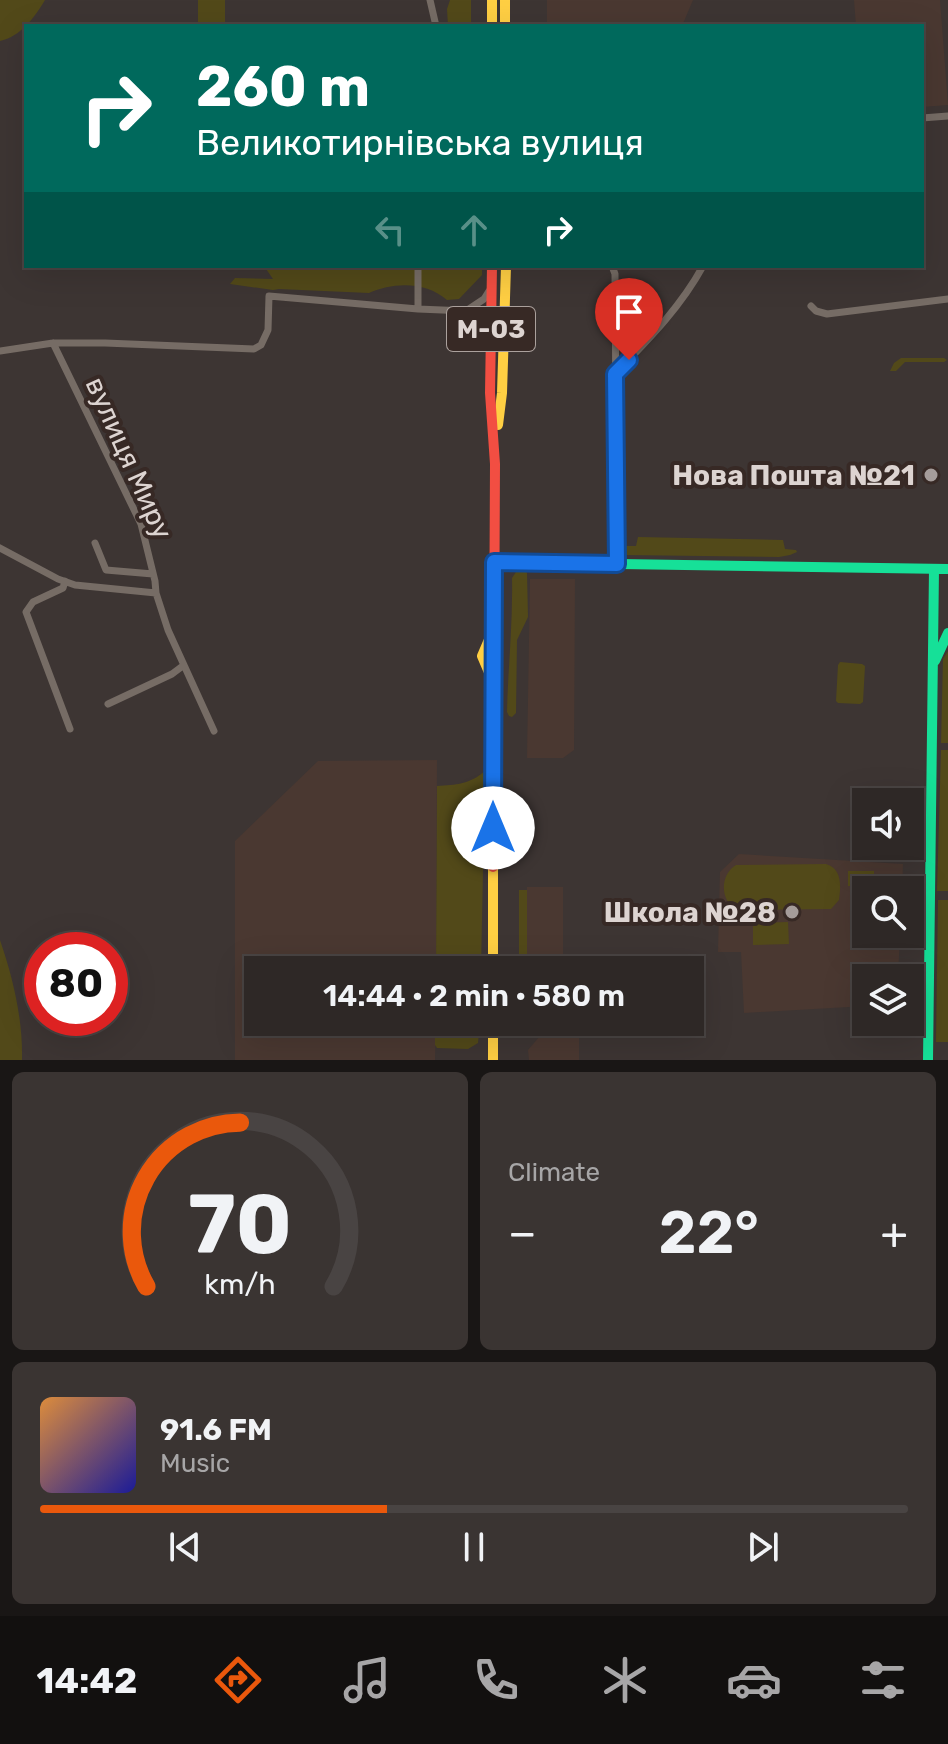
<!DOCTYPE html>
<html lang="en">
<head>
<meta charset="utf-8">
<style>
	:root { --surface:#2e2826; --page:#3a3432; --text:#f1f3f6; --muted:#a7a6a7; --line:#494443; --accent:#ea580c }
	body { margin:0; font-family:Rubik,sans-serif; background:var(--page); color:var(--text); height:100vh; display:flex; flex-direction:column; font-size:30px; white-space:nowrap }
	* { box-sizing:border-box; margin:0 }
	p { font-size:26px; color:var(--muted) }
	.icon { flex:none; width:44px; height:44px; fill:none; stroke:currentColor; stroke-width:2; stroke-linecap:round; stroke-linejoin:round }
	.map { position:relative; height:1060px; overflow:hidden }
	.details { display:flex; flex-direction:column; gap:12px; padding:12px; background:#191615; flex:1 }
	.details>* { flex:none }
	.guide { position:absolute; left:24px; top:24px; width:900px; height:244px; border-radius:0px; box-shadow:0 8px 32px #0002,0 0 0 2px var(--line); background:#00695c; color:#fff; overflow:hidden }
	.controls { position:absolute; left:852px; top:788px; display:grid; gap:16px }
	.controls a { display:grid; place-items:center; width:72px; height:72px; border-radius:0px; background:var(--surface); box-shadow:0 8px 32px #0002,0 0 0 2px var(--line); font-size:40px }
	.speed { position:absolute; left:24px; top:932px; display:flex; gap:16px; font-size:40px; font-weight:700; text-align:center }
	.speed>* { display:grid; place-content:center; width:104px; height:104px; border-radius:50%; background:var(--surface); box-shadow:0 8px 32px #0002,0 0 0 2px var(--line); line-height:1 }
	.speed .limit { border:12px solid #d22; background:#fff; color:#111 }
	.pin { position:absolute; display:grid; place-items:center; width:68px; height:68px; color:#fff; margin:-82px -34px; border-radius:50% 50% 50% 0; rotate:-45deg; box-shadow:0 0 8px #0007 }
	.pin .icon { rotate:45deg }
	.me { position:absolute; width:88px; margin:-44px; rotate:0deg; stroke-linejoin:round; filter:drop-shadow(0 0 6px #0008) }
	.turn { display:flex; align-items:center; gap:28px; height:168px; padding:0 40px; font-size:36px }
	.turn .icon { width:104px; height:104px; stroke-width:2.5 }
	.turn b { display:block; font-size:56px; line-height:68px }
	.lanes { display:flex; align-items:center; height:76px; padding:0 40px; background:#0003; justify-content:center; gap:40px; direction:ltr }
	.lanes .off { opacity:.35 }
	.big { font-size:60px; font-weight:600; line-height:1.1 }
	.details .tile { flex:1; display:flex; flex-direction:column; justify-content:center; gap:12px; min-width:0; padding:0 28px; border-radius:12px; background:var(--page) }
	.details .dial { align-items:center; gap:0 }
	.dial svg { height:208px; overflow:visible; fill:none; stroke:var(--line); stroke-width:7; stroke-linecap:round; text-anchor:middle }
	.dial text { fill:var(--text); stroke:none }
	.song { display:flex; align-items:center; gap:24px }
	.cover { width:96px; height:96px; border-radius:12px; background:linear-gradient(135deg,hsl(30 70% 55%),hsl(240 70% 35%)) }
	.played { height:8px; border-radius:4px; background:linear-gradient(90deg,var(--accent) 40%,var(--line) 40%) }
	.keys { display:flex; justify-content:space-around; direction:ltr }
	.heat { display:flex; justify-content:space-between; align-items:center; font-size:44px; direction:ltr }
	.details .tiles { flex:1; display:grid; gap:12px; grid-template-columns:1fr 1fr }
	.tile:last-child { grid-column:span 2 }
	.trip { position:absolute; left:244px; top:956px; width:460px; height:80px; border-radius:0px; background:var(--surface); box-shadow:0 8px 32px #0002,0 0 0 2px var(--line); font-weight:600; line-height:80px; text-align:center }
	.tab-bar { display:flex; height:128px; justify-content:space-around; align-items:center; background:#12100f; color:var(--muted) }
	.tab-bar .icon { width:56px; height:56px }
	.tab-bar .active { color:var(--accent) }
	.tab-bar b { font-size:36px; color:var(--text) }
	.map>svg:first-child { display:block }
	.built { fill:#4a3831 }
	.green { fill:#524919 }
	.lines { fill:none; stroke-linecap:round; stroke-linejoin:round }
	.street { stroke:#766c65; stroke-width:7 }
	.fast { stroke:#16e098; stroke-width:10 }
	.slow { stroke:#ffcf43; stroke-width:10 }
	.jam { stroke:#f24e42; stroke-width:10 }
	.route-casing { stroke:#114b97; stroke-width:20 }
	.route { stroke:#1a73e8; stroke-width:14 }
	.poi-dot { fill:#a59c9a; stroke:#372925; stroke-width:3 }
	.labels { text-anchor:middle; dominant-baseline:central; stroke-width:8; stroke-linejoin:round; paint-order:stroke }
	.shield { fill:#372925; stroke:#aba19d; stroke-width:2 }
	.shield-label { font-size:26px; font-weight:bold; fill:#ddd4d1 }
	.street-label { font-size:28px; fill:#ddd4d1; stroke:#372925 }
	.poi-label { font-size:28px; font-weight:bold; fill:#ddd4d1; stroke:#372925; text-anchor:end }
</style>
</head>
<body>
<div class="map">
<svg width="948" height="1060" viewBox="0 0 948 1060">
	<rect width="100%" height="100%" fill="#3d3533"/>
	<!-- built -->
	<path class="built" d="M547 0H693L682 26H547Z
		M854 0H940L948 105 922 107V26H856Z
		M530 579H575L574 750 563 758H527Z
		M437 760 436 970H258V1022H436L435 1060H235V841L318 761Z
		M739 854 903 864 902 890H866V934H900L898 978H866V1006L744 1013 741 952H718L720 872Z
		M527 887H563V970H527Z
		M544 1027H579V1060H529L528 1050 540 1036Z"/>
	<!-- green -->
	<path class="green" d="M0 0H45C35 17 20 37 0 41Z
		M198 0H225V26H198Z
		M450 0H471V26H448L447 9Z
		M264 266H482V275L459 299 447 300C426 281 393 282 369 293L279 289 273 290 230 284 235 278 273 279Z
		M901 358H944L947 360 944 362H905L896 371H890L894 363Z
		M638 537 783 540 785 549 796 550 797 552 790 555 779 557 621 555V546H636Z
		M520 570H525L527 573 528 617 517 640 516 713 512 717 509 716 507 712C508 667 513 623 512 578L516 572Z
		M948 651V743H941L943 659Z
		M840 662 862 664 865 666 863 702 860 704 838 703 836 701 838 665Z
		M941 750H948V891H937Z
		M485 771 481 970H436L437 786C456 785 470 784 485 771Z
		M826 864C842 869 841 885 839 900L831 909 738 910C720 903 719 875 736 865Z
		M848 871H874V886H848Z
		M519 890H527V970H519Z
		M938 900H948V1042H936Z
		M788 922 789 944 753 945V923Z
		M0 940C13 978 23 1019 22 1060H0Z
		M435 1022H480L478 1043 468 1049 437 1048 435 1045Z"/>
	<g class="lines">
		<!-- street -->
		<path class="street" d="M430 0 436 26
			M922 118 948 116
			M418 266V309
			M612 266 615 274 617 564
			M811 306 816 311 827 314 948 299
			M488 340 482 328 466 311 484 299 489 291
			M53 343 141 524 155 581 156 593 168 630 214 731
			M0 351 53 343H105L254 349 261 345 268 330 269 296 418 309 491 312
			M615 374C648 340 680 308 703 266
			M95 543 106 570 153 574
			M0 548 58 579 75 585 156 593
			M65 581 63 588 33 602 26 612 70 729
			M108 704 172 674 184 665"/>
		<!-- fast -->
		<path class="fast" d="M494 562 948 569
			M935 661 948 633
			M928 1060 934 569"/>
		<!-- slow -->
		<path class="slow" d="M492 0V26
			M505 0V26
			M498 425 502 393 506 266
			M491 635 482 656 491 677
			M493 970V867
			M493 1022V1060"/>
		<!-- jam -->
		<path class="jam" d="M492 266 490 393 495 464 493 867"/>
	</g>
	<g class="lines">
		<defs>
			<path id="route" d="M493 828 494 562 617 564 615 374 629 360"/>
		</defs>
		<!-- route casing -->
		<use href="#route" class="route-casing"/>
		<!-- route -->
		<use href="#route" class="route"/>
	</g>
	<!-- markers -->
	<g class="poi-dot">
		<circle cx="931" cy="475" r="8"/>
		<circle cx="792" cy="912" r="8"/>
	</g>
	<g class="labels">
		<!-- shield labels -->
		<rect class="shield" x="447" y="307" width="88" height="44" rx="6"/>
		<g class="shield-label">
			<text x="491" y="329">М-03</text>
		</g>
		<!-- street labels -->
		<g class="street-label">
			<text transform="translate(129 458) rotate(66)">вулиця Миру</text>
		</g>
		<!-- poi labels -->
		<g class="poi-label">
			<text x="915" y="475">Нова Пошта №21</text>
			<text x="776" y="912">Школа №28</text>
		</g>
	</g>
</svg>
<div class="controls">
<a><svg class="icon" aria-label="sound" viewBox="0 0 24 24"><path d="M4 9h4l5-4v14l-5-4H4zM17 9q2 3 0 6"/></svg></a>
<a><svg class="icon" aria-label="search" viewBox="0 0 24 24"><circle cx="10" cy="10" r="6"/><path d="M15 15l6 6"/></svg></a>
<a><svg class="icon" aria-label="layers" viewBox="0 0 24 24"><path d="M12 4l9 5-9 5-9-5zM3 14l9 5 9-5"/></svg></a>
</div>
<div class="speed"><div class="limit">80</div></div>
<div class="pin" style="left:629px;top:360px;background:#d93025"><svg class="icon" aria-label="arrive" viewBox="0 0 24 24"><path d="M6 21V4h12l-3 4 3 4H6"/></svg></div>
<svg class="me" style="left:493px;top:828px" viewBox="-20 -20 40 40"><circle r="19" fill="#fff"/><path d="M0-13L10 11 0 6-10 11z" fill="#1a73e8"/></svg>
<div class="trip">14:44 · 2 min · 580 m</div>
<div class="guide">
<div class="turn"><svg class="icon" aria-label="right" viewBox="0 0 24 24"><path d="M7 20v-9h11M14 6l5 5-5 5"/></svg><div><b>260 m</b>Великотирнівська вулиця</div></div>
<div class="lanes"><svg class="icon off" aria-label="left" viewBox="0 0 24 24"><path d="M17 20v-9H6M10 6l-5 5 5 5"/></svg><svg class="icon off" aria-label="ahead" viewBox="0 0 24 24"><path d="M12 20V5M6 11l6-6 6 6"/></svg><svg class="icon" aria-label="right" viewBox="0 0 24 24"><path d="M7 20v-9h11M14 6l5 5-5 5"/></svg></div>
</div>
</div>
<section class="details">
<div class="tiles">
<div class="tile dial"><svg viewBox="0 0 100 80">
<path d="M14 69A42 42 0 1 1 86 69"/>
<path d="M14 69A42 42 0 0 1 50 6" stroke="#ea580c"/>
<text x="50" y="56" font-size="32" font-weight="700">70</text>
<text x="50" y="72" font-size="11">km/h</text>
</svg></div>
<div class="tile"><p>Climate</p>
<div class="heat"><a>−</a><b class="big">22°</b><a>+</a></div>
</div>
<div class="tile">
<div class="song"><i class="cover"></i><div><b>91.6 FM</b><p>Music</p></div></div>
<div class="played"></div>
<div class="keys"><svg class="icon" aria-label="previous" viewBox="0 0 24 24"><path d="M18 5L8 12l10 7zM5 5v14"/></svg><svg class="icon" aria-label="pause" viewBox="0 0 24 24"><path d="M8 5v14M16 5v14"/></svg><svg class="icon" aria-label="next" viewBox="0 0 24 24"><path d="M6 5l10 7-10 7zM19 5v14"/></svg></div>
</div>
</div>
</section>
<nav class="tab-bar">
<b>14:42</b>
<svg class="icon active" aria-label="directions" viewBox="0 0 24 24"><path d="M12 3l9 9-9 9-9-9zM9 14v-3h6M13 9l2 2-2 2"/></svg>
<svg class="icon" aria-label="music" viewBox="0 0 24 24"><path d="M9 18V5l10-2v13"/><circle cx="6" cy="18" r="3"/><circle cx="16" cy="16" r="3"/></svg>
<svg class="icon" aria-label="phone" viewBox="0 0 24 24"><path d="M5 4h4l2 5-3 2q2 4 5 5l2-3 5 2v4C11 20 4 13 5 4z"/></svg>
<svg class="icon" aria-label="climate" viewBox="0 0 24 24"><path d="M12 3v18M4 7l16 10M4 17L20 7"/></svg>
<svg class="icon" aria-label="car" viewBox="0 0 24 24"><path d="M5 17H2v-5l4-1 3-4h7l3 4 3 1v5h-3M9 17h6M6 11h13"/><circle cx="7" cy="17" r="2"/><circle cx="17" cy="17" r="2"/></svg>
<svg class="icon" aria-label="filters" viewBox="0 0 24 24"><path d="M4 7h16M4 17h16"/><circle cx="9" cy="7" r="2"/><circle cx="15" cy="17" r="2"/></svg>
</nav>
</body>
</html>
